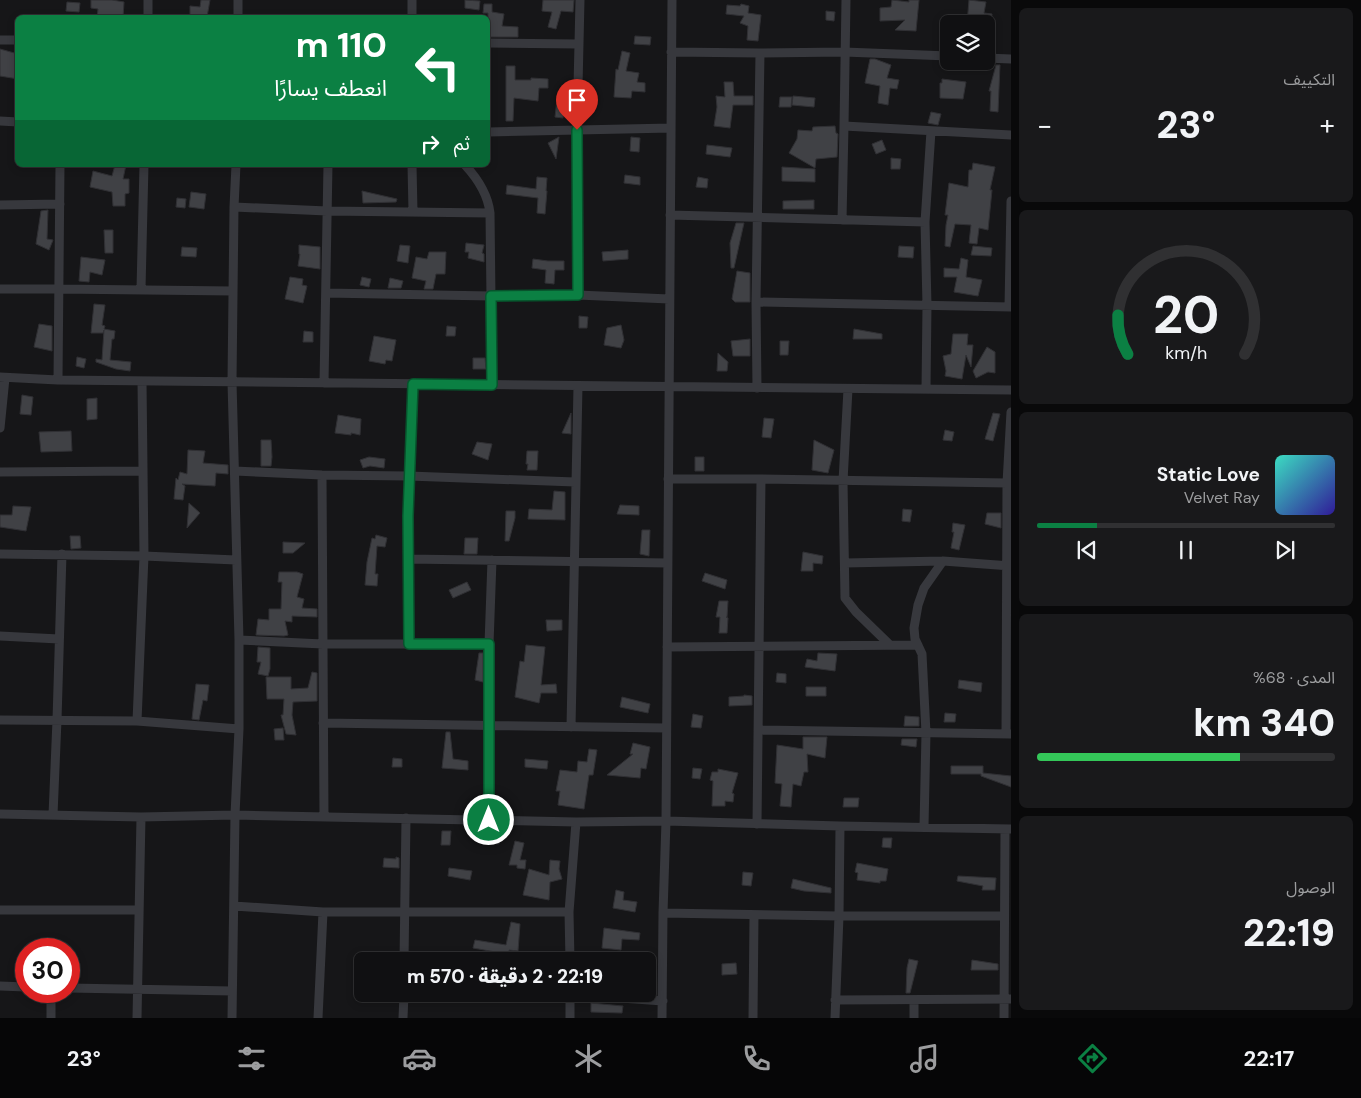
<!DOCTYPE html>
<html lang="ar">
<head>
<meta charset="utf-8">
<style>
	:root { --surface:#101012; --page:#19191b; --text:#f1f3f6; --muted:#9c9d9f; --line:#303032; --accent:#0b8043 }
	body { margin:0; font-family:"DM Sans","Noto Sans Arabic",sans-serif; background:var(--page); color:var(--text); direction:rtl; height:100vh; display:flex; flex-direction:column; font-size:19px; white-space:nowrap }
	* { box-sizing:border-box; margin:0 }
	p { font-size:16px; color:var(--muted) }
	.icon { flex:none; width:28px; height:28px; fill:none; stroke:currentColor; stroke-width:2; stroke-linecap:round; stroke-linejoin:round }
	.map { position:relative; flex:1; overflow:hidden; direction:ltr }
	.details { display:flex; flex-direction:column; gap:8px; padding:8px; background:#09090a; width:350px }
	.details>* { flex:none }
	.banner { position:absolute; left:15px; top:15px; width:475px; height:152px; border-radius:8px; box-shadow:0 2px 8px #0003,0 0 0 1px var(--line); direction:rtl; background:#0b8043; color:#fff; overflow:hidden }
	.tools { position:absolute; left:940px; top:15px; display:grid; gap:10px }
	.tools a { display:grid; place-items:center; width:55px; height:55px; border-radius:8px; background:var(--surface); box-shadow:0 2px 8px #0003,0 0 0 1px var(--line); font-size:25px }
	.speed { position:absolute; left:15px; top:938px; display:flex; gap:10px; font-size:25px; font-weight:700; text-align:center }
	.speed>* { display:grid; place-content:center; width:65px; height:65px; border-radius:50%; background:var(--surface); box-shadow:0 2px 8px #0003,0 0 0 1px var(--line); line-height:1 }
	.speed .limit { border:8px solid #d22; background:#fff; color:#111 }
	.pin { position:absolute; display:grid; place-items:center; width:42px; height:42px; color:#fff; margin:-51px -21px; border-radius:50% 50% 50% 0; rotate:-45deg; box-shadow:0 0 5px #0007 }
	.pin .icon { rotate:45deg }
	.me { position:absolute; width:55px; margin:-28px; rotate:0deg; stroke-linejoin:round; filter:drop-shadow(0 0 4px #0008) }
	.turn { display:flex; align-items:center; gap:18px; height:105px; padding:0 20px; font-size:22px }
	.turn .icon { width:65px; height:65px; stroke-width:2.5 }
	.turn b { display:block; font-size:35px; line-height:42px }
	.then { display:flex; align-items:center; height:48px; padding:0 20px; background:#0003; gap:10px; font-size:19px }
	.big { font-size:38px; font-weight:800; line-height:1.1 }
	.details .tile { flex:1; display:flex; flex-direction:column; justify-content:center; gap:8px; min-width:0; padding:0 18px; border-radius:8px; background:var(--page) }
	.details .dial { align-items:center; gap:0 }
	.dial svg { height:130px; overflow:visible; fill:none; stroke:var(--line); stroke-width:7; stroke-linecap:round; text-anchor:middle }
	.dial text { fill:var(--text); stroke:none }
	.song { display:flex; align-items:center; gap:15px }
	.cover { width:60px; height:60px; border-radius:8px; background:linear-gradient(135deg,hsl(170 70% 55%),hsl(250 70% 35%)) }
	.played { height:5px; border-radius:2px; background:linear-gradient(90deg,var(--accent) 20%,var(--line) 20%) }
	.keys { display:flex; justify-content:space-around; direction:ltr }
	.heat { display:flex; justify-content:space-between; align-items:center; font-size:28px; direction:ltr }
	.charge { height:8px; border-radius:4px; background:linear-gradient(90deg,#34c759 68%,var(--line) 0) }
	.trip { position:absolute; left:354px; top:952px; width:302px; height:50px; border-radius:8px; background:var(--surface); box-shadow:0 2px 8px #0003,0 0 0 1px var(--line); font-weight:800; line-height:50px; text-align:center; direction:rtl }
	.tab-bar { display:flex; height:80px; justify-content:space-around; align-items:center; background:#060607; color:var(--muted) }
	.tab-bar .icon { width:35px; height:35px }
	.tab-bar .selected { color:var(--accent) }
	.tab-bar b { font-size:22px; color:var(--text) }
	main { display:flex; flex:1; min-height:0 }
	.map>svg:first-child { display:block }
	.building { fill:#404145; stroke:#303034 }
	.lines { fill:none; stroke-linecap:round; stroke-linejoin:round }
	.street { stroke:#37383d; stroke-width:9 }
	.route-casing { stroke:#07532c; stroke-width:12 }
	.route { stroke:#0b8043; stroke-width:9 }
</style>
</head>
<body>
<main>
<section class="details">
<div class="tile"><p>التكييف</p>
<div class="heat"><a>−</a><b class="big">23°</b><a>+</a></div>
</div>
<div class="tile dial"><svg viewBox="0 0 100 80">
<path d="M14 69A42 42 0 1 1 86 69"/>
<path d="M14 69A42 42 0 0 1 8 45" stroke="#0b8043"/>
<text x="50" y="56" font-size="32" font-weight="700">20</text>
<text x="50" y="72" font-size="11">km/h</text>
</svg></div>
<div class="tile">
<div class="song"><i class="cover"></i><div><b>Static Love</b><p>Velvet Ray</p></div></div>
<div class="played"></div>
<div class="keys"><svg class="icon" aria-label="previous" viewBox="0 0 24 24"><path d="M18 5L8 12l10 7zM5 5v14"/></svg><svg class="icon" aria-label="pause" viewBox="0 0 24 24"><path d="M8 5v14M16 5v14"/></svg><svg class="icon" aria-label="next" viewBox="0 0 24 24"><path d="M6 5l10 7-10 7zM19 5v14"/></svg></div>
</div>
<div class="tile"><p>المدى · 68%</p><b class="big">340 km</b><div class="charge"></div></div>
<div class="tile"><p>الوصول</p><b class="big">22:19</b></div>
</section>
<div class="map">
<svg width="1011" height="1018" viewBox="0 0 1011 1018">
	<rect width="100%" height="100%" fill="#161618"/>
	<!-- building -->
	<path class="building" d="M91 0H112L124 2 123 18H97L98 9 91 8Z
		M201 0H210L207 17H190V6L200 7Z
		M465 0 480 1 479 10 465 8Z
		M543 0H574L573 12 561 11 556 29 548 27 552 12 542 11Z
		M892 0 909 2V0H919L916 31 895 30 905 20 880 21V8L891 7Z
		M969 0 986 2 984 13 992 14 991 24H967Z
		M67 2 80 3 79 12 66 11Z
		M484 4H492V12L504 14 502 26 518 27V37H488V13H483Z
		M741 4 749 6 748 13 761 15 758 41 747 40 748 26 740 23 744 16 726 14 727 5 740 6Z
		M826 11 835 12 834 21 826 20Z
		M635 36 651 37 650 45 634 44Z
		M0 49 18 54V79L0 76Z
		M622 51 630 53 626 71 639 73 637 82 645 83V92L632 91 631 98 614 97 616 69 618 70Z
		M870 59H875L891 65 887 78 899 80 897 89 890 88 888 105 878 103 880 86 865 83Z
		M996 65H1000L998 112 990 111 991 91H989Z
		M506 66H515V80H531V78L548 79V88H539L538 101 514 98 513 121H506Z
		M942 79 966 82 963 99 940 98V83H942Z
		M724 82H733L734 96H753V105H733L730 128 714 126 717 107 716 96 725 97Z
		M793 96 815 98 814 107 792 105Z
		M780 97H792L791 107H779Z
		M557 99 565 100 563 118 555 117Z
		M931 112 941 114 938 125 928 123Z
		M835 126 836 133 838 134 837 157 816 159 815 168 789 153 797 139 798 130 812 131 813 127Z
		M559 137 556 159 548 143Z
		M631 137 640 138 639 152 630 151Z
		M882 140 886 150 876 154 872 144Z
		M707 145 732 148 730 157 706 154Z
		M891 158 901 159 900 169H891Z
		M973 163 995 167 990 190H992L988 230 979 228 977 244 969 243 971 225 955 224 950 247 945 246 946 225 948 215H945L949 183 968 187 969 170H972Z
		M115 165H126L123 179H129V193L125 194V206H113L112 192 90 187 93 171 112 176Z
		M782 167 815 169V182L782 181Z
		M625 175 640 177V185L624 183Z
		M537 177 547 178 546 191H547L545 214 537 213 538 198 506 194 507 185 536 189Z
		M698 177 708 179 707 188 696 187Z
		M362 191 397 199 396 202 363 203Z
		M191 192 206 194 204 209 189 207Z
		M177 198 186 199 185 208 176 207Z
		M814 200V209H783V201Z
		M48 210 47 239 53 240 49 250 36 244 41 211Z
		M736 223H744L734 268H731L730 243Z
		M104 230H113V253H105Z
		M466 243 484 245 482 253 484 254V262L468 258 469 252H465Z
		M299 245 320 247V269L298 266 300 254H299Z
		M400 245 410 246 408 263 397 261Z
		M899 246 914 247 913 258 898 257Z
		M973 246 992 248 991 256 971 255Z
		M182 247 197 248 196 257 181 256Z
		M628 250V259L603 261 602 252Z
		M429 252H446L445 274H436L433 289H424L426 281 412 278 416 257 427 259Z
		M81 257 105 260 102 275 90 272 89 282 79 281Z
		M961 258 968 260 966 277 982 280 978 296 954 292 957 277H944V268L959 269Z
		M533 259 548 261H564V270H555L554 284 545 283 546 270 532 268Z
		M737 271 750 273V302H735L732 299Z
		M290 277 303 279 302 285 307 286 303 303 285 299Z
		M362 277 371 279 369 287 360 285Z
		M390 278 403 281 401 288H388Z
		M94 304 105 305 102 325 105 326 104 329 115 331 114 339H112L110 360 131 362 130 371 116 369 96 362V359L102 360 104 330 103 333H91Z
		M579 316 588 317 587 328H579Z
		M39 324 52 326V351L34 347Z
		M621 325 624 340 621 348 604 345 607 328Z
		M447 326 456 327 455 336H446Z
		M854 329 882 334V339H853Z
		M304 331 313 332V342H303Z
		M953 334H968L967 345H973L971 367 966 355 962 379 945 376 946 371 943 356 951 354Z
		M374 336 396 340 392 361 386 360 385 364 369 361Z
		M750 339V356H733L731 341Z
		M780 341H789L788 355H780Z
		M987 347 995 352V373L988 372 976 378 973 371Z
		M718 353 728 362 727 371H717Z
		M77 357 86 359 84 368 76 366Z
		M473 358H485L486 369H473Z
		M22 395 33 397 31 415 20 414Z
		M97 398V419L87 420V399Z
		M571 413V434L562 433Z
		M993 413 1000 414 993 441 985 439Z
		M338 415 361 419 360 435 351 433V435L335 433Z
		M764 418 774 419 771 438 762 437Z
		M945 430 954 432 952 441 943 440Z
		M71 431 72 451 41 452 39 432Z
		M261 440H271L272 457 271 466H261Z
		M814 440 834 450 828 473 812 470Z
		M477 442 492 444 488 460 472 454Z
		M188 450 205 451 203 463 228 465V474L216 473 215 486 182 484 185 486 183 500 174 499 176 478 178 480 180 472 187 474Z
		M527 451H538L537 470H527L528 464H526Z
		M369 457 385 459 384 468 370 466 363 468 360 460Z
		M695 457H704V471H695Z
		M554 491 565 492V520L528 519 529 509 552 510Z
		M189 503 200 513 187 528Z
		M620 505 639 506V515L617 514Z
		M13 506 31 507 26 531 0 527V515H12Z
		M903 509 912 510 910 522 902 521Z
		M506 511H515V518L509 541H505Z
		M987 513H1001V528L985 524Z
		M953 523 965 525 959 550 951 548 954 532H952Z
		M642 530H650L649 556 640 554Z
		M376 535 387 538 385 547 377 546 375 574H378L377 586 365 585 367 562 372 538 375 539Z
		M70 536H80L81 548 71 549Z
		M465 538H478L477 554H464Z
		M283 542 305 543 293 553H283Z
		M803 552 823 556 822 564 813 563V571H801Z
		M279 572H297L303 574 297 597 304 599 302 608 317 609V617L292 616V622L285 621 288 635 284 636 256 635 258 619 269 620V609H281L282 582H278Z
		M705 573 727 580 725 589 702 581Z
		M467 582 471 590 453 598 449 590Z
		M719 601H728L727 617H726L728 618 727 633H719L720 617H716Z
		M546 620H562V630L547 631Z
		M526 645 545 647 541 685 556 684 557 693H541L539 703 515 697 520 661 524 662Z
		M258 647 270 648V669L268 676 258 674 261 662H257Z
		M479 653H483V682L475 680Z
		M818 653 837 654 835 671 805 667 807 659 817 661Z
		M312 672 317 673V701L293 702 292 715 296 735 286 734 281 715H283L284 699H267L266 677H291V689L308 688Z
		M777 673 786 674V683L776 682Z
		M959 680 982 683 981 692 958 688Z
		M196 684 209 685 207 701 203 700 199 720 192 719Z
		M806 687H826V696H806Z
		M744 695 752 696V705L729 706V697L744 696Z
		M622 697 650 704 648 713 620 707Z
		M945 713 956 714 955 722H944Z
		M693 714 703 716 701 728 691 727Z
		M905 716 919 717V726H904Z
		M283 728 284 740H275L274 729Z
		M446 732H450L453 759 468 761V770L442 768Z
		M803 737H827L825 758 807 754 808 772H804L801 786 793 784 791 807 780 806 782 784 775 783 777 745 803 749Z
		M902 739H917L916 747 901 745Z
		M633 743 650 747 646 769 641 768 640 778 607 775 633 754H630Z
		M589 749 597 750 593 775H589L584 809 558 805 560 791H556L560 770 577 772 578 761 587 762Z
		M393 758 402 759V767H392Z
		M525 759 548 761 547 769 525 767Z
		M951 766H983V773L1011 776V787L981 776V774H951Z
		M693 768 702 769 700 779 692 778Z
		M718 769 738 773 732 793 734 794 733 802 725 801V806H712L713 781 710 780 712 772H718Z
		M844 798H859L858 807H843Z
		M442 831H451L450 845H441Z
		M488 833H500L499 844 487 843Z
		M883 838H892L891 848 882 847Z
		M515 841 524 843 520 860H526L525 869 517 868V865H509Z
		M396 857 399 858V868L383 867 384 858 396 859Z
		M550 860 560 861 559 869 562 879 550 882 549 900 523 895 529 869 549 875Z
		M857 863 888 869 886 881H880V883L857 880 858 873 855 872Z
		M449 868 472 871 470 880 448 876Z
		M743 872 753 873 751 886 742 885Z
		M958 876 996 878 995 890H982L983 886 957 881Z
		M793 879 831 888V893L804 891 791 888Z
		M616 890 624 892 623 900 637 902 635 912 613 908Z
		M511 922 520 924 518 951 509 950 512 961H503L501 953 473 948 475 940 506 945Z
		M604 928 640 933 639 940 622 939 621 950 602 948Z
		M909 959 918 961 910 993H906L907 968Z
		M972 960 998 964V970H971Z
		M736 963 737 974 722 975V964Z
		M591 1003 623 1006 622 1013 591 1012Z"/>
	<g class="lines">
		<!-- street -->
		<path class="street" d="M148 18V0
			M238 18V0
			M412 18V0
			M0 40H18
			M488 43 578 44
			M671 52 760 53 844 52 949 56
			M986 58 1011 59
			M0 121 18 122
			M844 126 1011 135
			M488 132 671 128
			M412 165 413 212
			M465 165C477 178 488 195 490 213L492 385
			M0 205 60 204
			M234 207 327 211 490 213
			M670 215 925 222
			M842 220 844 126 846 0
			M0 289H59L233 291
			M141 289 144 165
			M326 293 491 296 578 295 669 299
			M578 295 577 130 580 0
			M756 302 1011 307
			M1009 307 1011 201
			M0 377 58 380 1011 390
			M58 380 60 165
			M324 383 328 165
			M757 388 756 302 760 53
			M848 389 843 481 845 598 856 612 890 645
			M926 389 927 305 925 222 931 131
			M0 428 5 378
			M235 471 322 475 409 476 575 482
			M0 472 143 471
			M322 475 324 817
			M668 479H761L1007 483
			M0 554 144 556 236 560
			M408 559 667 563
			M845 563 943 561 1011 566
			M0 636 59 639
			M239 640 323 644H489
			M409 644 408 516 413 384
			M667 647 918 645
			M0 720 137 721 239 729
			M137 721 144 556 142 381
			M323 723 666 728
			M571 727 578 386
			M758 730 1010 734
			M1006 734 1007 483 1011 412
			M0 814 141 817 235 815 576 822 666 821 840 826 1011 829
			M53 815 57 720 62 554
			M489 820V644L492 560
			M757 824 761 479
			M924 827 926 733 922 654 915 639 914 628 918 605 924 588 943 561
			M234 906 323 912H569
			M0 910H139
			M663 913 839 916H1004
			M404 961 406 818
			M570 961 569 912 576 822
			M0 986 26 987
			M69 988 232 991
			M565 994 663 1001
			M570 994V1018
			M835 1000 1011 999
			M914 1000V1018
			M51 1018V991
			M137 1018 141 817
			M232 1018 235 815 239 729V640L232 382 234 207 236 165
			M318 1018 323 912
			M403 1018 404 994
			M662 1018 663 913 666 821 672 0
			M753 1018 754 915
			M835 1018 839 916 840 826
			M1004 1018 1005 829"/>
	</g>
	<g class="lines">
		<defs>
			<path id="route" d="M489 820V644H409L408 516 413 384 492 385 491 296 578 295 577 130"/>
		</defs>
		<!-- route casing -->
		<use href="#route" class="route-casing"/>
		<!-- route -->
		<use href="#route" class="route"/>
	</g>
</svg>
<div class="tools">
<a><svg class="icon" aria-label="layers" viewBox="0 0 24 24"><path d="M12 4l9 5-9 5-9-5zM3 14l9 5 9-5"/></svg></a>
</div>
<div class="speed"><div class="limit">30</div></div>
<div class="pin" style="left:577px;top:130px;background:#d93025"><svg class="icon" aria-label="arrive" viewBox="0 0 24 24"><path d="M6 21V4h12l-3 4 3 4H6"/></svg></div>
<svg class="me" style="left:489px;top:820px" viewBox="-20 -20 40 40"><circle r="17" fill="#0b8043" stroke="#fff" stroke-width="3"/><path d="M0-11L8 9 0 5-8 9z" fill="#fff"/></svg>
<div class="trip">22:19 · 2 دقيقة · 570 m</div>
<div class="banner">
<div class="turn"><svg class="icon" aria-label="left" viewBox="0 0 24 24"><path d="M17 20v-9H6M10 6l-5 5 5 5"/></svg><div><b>110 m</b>انعطف يسارًا</div></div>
<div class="then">ثم<svg class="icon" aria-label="right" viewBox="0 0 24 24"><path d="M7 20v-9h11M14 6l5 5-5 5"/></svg></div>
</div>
</div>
</main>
<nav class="tab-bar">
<b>22:17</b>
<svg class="icon selected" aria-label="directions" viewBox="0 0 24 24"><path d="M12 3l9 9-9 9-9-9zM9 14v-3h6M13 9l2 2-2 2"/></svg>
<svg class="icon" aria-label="music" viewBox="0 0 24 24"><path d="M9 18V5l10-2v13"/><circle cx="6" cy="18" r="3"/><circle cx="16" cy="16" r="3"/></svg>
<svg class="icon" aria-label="phone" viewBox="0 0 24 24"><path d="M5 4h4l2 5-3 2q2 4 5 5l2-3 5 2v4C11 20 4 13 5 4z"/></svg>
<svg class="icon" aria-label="climate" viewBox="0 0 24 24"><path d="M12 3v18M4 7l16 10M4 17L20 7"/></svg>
<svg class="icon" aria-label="car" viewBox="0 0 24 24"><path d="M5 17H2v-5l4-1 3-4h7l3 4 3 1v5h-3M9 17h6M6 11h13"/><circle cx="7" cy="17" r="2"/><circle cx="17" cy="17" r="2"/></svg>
<svg class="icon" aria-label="filters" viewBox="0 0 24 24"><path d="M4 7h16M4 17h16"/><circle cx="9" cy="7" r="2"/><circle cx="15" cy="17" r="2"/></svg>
<b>23°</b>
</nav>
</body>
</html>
